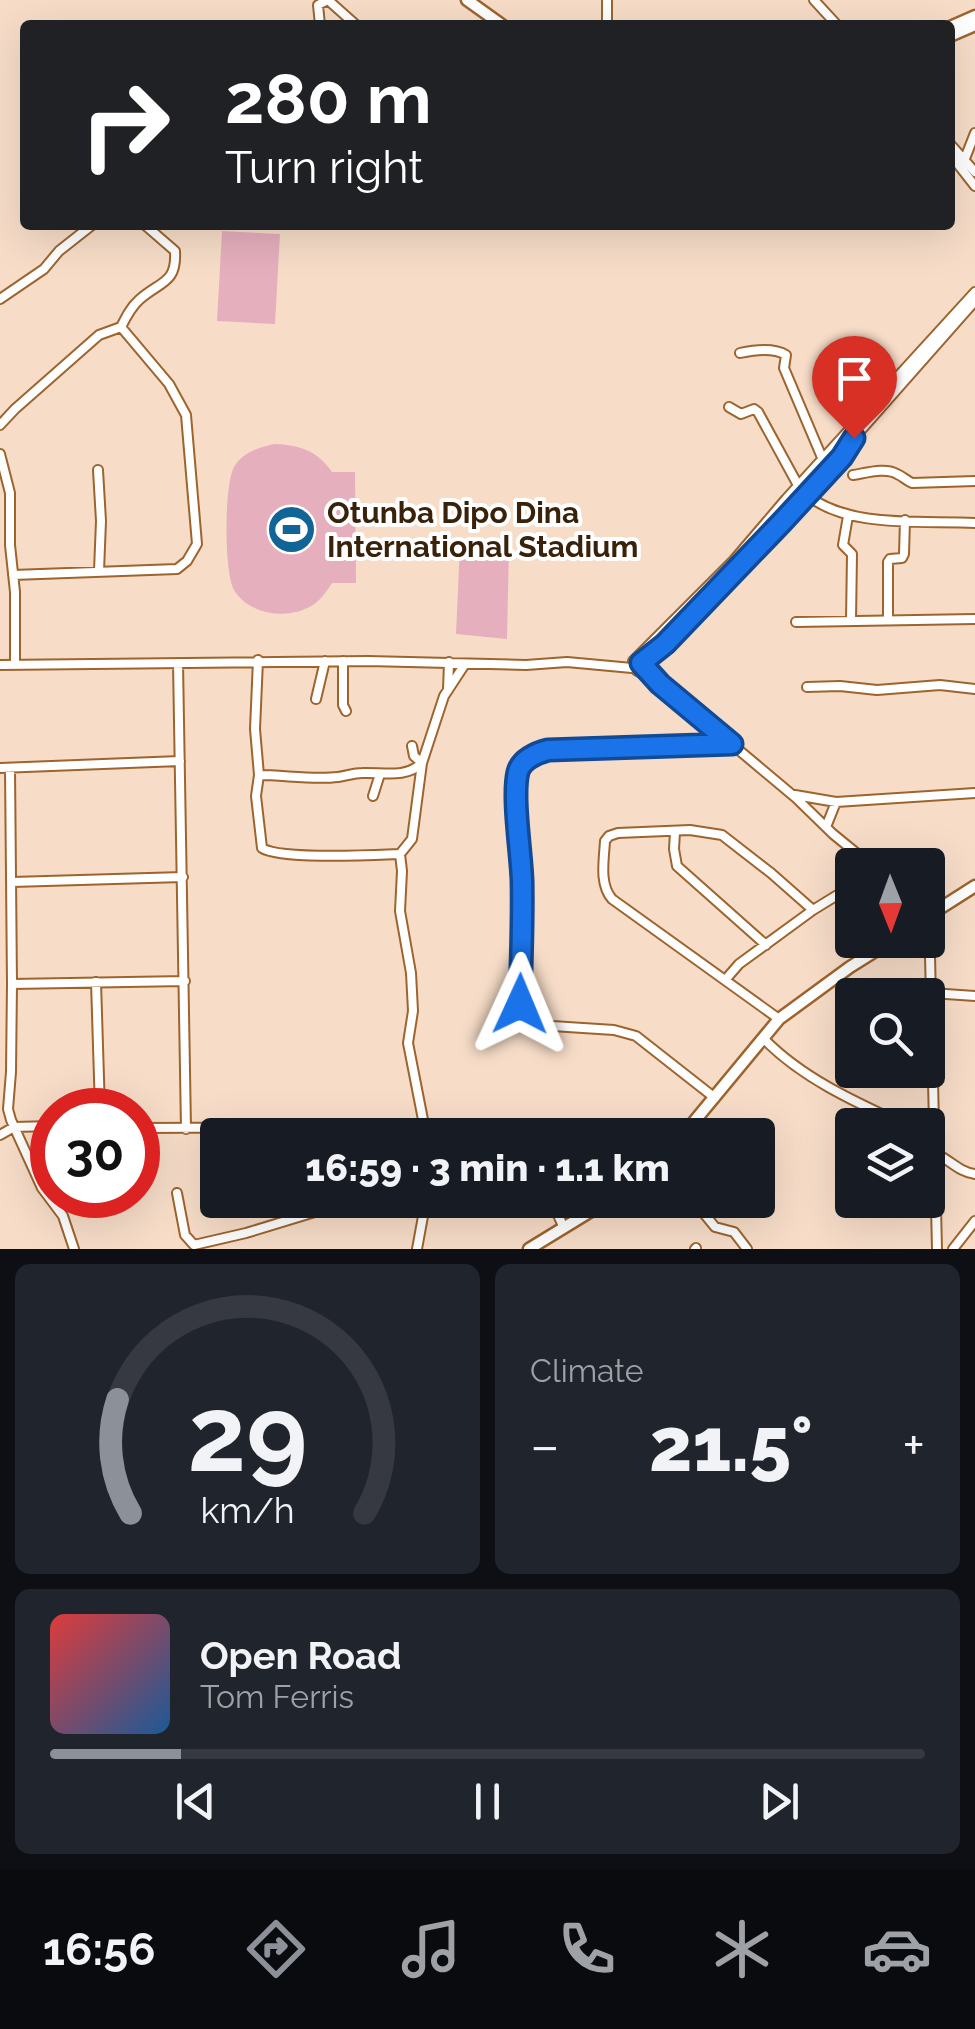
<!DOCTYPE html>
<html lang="en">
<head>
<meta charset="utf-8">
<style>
	:root { --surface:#171b24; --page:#20242c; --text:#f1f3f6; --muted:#9ea1a6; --line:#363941; --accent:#8c9099 }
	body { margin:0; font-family:Raleway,sans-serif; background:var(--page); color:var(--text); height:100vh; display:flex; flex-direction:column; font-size:38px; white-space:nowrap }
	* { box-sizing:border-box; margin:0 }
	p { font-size:32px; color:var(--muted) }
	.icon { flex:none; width:55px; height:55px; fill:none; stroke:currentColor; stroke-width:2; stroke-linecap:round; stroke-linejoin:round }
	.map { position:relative; height:1249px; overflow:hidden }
	.side { display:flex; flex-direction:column; gap:15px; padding:15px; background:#0d0f14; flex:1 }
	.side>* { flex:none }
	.top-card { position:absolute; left:20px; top:20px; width:935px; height:210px; border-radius:10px; box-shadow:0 10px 40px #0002; background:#202124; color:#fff; overflow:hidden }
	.needle { width:65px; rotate:179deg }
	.buttons { position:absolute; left:835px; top:848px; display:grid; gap:20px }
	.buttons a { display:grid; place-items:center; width:110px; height:110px; border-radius:10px; background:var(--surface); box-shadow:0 10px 40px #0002; font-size:50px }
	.speed { position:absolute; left:30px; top:1088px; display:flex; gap:20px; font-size:50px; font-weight:700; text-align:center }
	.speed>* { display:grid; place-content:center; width:130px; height:130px; border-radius:50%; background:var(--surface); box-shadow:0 10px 40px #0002; line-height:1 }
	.speed .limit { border:15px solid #d22; background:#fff; color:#111 }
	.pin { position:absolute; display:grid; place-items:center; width:85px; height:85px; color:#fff; margin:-102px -42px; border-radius:50% 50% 50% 0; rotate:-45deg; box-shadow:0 0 10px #0007 }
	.pin .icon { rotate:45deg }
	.me { position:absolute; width:110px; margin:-55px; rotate:1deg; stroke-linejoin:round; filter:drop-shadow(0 0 8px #0008) }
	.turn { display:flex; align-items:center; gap:35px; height:210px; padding:0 40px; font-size:45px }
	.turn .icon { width:130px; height:130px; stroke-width:2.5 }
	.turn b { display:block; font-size:70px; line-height:85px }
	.big { font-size:75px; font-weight:800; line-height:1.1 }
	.side .tile { flex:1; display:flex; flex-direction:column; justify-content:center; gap:15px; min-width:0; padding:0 35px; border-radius:15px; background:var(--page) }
	.side .dial { align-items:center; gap:0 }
	.dial svg { height:260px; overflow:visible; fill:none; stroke:var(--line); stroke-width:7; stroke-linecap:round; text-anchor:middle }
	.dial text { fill:var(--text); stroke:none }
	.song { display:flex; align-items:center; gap:30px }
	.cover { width:120px; height:120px; border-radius:15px; background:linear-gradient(135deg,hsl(0 70% 55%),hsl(210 70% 35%)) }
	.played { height:10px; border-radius:5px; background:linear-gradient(90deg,var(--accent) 15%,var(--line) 15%) }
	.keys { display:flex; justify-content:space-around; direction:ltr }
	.heat { display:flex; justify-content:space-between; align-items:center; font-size:55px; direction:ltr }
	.side .tiles { flex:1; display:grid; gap:15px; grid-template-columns:1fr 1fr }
	.tile:last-child { grid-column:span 2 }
	.trip { position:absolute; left:200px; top:1118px; width:575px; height:100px; border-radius:10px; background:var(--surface); box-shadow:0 10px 40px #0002; font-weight:800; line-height:100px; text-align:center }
	.tabs { display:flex; height:160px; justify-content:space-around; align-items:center; background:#090b0e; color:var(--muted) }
	.tabs .icon { width:70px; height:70px }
	.tabs .selected { color:var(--accent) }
	.tabs b { font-size:45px; color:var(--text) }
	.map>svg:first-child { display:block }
	.green { fill:#e5afbd }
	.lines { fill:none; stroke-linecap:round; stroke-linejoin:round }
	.minor-casing { stroke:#9d642d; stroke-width:12 }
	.major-casing { stroke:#9d642d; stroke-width:15 }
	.minor { stroke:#fff; stroke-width:8 }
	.major { stroke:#fff; stroke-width:10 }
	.route-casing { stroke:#114b97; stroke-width:25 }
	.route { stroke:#1a73e8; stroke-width:18 }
	.labels { text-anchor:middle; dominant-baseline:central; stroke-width:8; stroke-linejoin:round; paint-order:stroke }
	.poi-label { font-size:30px; font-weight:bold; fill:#39210a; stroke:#fff; text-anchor:start }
</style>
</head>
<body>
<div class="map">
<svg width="975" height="1249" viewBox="0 0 975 1249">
	<rect width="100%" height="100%" fill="#f7ddc8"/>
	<!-- green -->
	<path class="green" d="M222 231 280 234 275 324 217 321Z
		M274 444C299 445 317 450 332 472H355L356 583H332C327 591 320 601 311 606 288 620 249 615 234 590 224 572 224 485 234 467 243 452 258 448 274 444Z
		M460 545H509L507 639 456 634Z"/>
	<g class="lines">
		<defs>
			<path id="minor" d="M328 0 356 25
				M814 0 837 25
				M320 25 318 5 328 0
				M607 25V0
				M950 144 975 172
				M950 154 975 186
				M964 161 975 133
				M0 299 44 269 59 251 92 225
				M740 353C754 350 773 347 786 355L784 368 823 460
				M729 407 741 414 754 409 758 412 799 487
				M0 425 15 409 99 335 121 327
				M0 454 10 493V545L15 592V664
				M98 470 101 521 99 571
				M853 475C866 473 886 467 897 474 902 476 906 480 912 483L975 481
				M807 495C849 529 923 520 975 523
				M848 516 843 545 852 554 851 620
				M13 575 177 569 187 561 197 544 186 415 169 384 121 327C126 317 131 307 139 300 160 281 177 284 175 251L145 225
				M888 619V562L890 559 902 558 904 554 905 520
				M796 622 975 619
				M258 660 255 729 259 775 256 796 262 848C280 860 374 855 400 854
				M343 661V705L346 711
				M633 661 734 560 786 499 975 292
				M178 663 186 1129
				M641 663 665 643 842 457 854 438 975 301
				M0 665 368 661 526 665 567 662 632 668
				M636 670 660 684 796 798 833 834 871 865
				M807 687 840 686 877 690 940 685 975 689
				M448 690 449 662
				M316 699 325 661
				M0 768 180 761
				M10 769 12 984 11 1072 8 1109 11 1120 42 1188 63 1216 74 1249
				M259 775C284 775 313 780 338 777 346 776 354 773 362 773 383 772 405 779 422 763L414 756 412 746
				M795 795 836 802 975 793
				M373 796 380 774
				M826 827 836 802
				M675 832 674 849 677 866 766 945
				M12 882 183 877
				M929 914 937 1249
				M726 979 739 964 813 910 852 886
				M96 982 100 1110
				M12 984 185 981
				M931 993 975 996
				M779 1019 612 899C599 884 604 860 605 841L609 836 618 833 690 830 722 835 771 873 813 910
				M764 1039C802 1078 855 1102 905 1125
				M715 1098 636 1036 614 1030 552 1026 533 1021 523 1014 520 1003 522 883 517 790 518 770 522 763 543 751 732 744
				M138 1128 352 1127 424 1124
				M0 1135 14 1127 52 1126
				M426 1135 408 1043 413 1011 411 973 400 911 402 871 400 854 412 839 422 763 444 696 465 664
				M935 1153C950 1160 959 1172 975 1174
				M177 1193 185 1235 194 1245 246 1233 338 1205 384 1200
				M387 1200 426 1203
				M551 1200 564 1228
				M693 1200 715 1227 734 1232 747 1249
				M417 1249 426 1200
				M695 1249 696 1248
				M953 1249 975 1221"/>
			<path id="major" d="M467 0 502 25
				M950 27 975 16
				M950 36 975 25
				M928 916 975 886
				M683 1135 779 1019 850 967 893 940
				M529 1249 609 1200"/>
		</defs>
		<!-- minor casing -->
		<use href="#minor" class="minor-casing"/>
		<!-- major casing -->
		<use href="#major" class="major-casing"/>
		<!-- minor -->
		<use href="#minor" class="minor"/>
		<!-- major -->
		<use href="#major" class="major"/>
	</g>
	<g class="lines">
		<defs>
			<path id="route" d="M520 1004C521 962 523 921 522 880 521 852 512 796 518 772 521 760 536 753 548 750L732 744 660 684 641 663 665 644 782 522 842 457 854 438"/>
		</defs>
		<!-- route casing -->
		<use href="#route" class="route-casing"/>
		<!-- route -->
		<use href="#route" class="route"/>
	</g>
	<!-- icons -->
	<defs>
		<symbol id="stadium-disc" viewBox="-11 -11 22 22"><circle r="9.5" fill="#106596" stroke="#fff"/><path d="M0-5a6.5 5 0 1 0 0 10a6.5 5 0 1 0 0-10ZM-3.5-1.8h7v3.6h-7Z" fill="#fff"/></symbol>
	</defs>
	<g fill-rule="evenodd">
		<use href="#stadium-disc" x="264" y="502" width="55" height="55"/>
	</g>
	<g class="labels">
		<!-- poi labels -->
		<g class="poi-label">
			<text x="327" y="512">Otunba Dipo Dina<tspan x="327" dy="34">International Stadium</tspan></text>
		</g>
	</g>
</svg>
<div class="buttons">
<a><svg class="needle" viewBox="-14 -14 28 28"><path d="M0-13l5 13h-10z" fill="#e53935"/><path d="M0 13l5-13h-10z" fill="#9ea1a6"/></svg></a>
<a><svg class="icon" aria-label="search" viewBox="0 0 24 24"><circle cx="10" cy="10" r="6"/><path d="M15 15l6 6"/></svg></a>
<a><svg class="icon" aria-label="layers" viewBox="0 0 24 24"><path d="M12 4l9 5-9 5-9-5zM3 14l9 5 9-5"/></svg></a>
</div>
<div class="speed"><div class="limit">30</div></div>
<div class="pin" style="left:854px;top:438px;background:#d93025"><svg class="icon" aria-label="arrive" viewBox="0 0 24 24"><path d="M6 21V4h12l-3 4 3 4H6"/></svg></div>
<svg class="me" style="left:520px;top:1004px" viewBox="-20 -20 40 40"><path d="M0-17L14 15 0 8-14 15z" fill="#1a73e8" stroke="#fff" stroke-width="4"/></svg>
<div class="trip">16:59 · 3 min · 1.1 km</div>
<div class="top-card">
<div class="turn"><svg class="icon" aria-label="right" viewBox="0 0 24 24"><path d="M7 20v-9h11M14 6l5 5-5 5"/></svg><div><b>280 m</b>Turn right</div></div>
</div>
</div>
<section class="side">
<div class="tiles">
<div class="tile dial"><svg viewBox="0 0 100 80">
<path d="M14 69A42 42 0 1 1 86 69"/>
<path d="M14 69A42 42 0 0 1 10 34" stroke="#8c9099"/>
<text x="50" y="56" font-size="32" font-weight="700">29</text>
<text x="50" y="72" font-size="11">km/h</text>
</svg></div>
<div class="tile"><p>Climate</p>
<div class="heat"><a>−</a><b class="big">21.5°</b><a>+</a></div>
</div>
<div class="tile">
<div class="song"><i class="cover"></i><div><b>Open Road</b><p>Tom Ferris</p></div></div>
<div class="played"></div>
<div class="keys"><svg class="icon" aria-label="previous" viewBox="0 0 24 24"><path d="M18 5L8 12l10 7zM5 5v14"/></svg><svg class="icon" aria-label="pause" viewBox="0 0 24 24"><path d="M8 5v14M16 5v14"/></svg><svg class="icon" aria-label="next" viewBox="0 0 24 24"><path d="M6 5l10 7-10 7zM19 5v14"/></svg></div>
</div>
</div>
</section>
<nav class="tabs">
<b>16:56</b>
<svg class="icon selected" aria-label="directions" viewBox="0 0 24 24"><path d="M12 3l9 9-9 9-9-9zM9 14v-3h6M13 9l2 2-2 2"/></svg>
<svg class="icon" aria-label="music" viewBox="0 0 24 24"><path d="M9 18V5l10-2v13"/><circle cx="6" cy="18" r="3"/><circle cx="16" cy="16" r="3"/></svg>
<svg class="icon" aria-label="phone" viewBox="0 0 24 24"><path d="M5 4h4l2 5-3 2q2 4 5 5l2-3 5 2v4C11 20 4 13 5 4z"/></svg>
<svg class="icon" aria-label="climate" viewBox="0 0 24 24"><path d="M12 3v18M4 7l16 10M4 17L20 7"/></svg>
<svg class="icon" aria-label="car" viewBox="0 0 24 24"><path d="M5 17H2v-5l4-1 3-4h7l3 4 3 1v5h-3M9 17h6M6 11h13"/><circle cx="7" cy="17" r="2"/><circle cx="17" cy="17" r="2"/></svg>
</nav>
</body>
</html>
